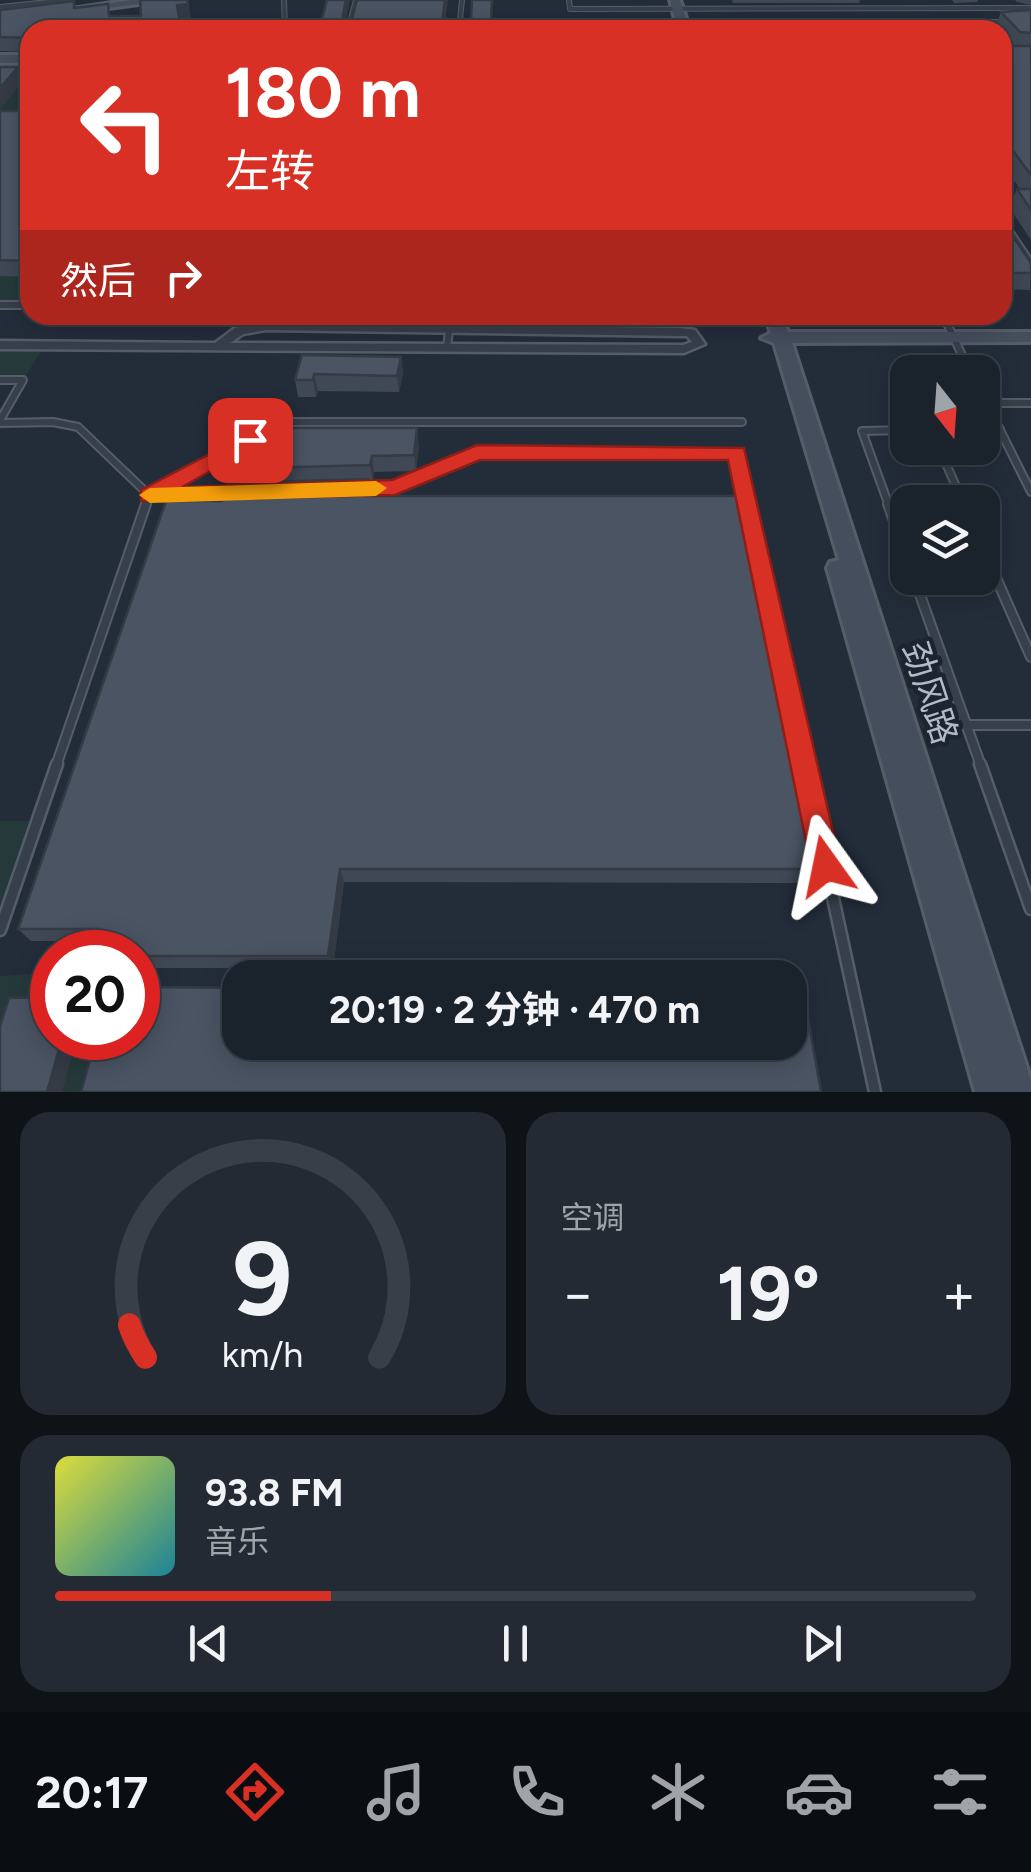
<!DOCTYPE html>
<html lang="zh">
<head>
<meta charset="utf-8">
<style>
	:root { --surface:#1a222c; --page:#232a34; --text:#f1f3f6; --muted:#9fa4a9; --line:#383f48; --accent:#d93025 }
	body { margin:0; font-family:Figtree,"Noto Sans SC",sans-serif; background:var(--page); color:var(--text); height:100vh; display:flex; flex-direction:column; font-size:38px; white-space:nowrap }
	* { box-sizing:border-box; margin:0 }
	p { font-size:32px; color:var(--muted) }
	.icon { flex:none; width:55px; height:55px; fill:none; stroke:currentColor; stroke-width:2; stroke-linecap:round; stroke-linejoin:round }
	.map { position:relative; height:1092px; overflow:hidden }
	.panel { display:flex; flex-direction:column; gap:20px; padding:20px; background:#0e1318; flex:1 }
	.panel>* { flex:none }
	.banner { position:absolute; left:20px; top:20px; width:992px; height:305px; border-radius:30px; box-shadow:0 5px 25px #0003,0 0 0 2px var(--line); background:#d93025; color:#fff; overflow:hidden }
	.needle { width:65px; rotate:163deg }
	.fabs { position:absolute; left:890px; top:355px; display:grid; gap:20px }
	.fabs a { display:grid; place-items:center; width:110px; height:110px; border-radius:20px; background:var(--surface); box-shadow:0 5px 25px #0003,0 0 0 2px var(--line); font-size:50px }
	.speed { position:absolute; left:30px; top:930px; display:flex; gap:20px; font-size:50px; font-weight:700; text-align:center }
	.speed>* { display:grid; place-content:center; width:130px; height:130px; border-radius:50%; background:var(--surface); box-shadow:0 5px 25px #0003,0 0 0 2px var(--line); line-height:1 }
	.speed .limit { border:15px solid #d22; background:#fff; color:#111 }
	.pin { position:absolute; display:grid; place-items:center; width:85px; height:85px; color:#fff; margin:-42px; border-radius:20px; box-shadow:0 5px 15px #0006 }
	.me { position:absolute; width:110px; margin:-55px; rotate:348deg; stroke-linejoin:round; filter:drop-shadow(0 0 8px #0008) }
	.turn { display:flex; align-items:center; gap:35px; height:210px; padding:0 40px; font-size:45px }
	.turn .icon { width:130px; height:130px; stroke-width:2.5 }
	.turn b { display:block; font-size:70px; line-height:85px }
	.then { display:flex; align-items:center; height:95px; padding:0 40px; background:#0003; gap:20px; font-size:38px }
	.big { font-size:75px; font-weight:700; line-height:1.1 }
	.panel .tile { flex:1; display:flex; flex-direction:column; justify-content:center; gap:15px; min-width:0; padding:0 35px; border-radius:30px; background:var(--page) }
	.panel .dial { align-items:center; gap:0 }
	.dial svg { height:260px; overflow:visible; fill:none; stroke:var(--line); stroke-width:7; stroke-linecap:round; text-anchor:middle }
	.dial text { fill:var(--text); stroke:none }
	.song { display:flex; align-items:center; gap:30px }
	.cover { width:120px; height:120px; border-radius:15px; background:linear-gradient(135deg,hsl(60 70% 55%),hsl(190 70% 35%)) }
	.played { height:10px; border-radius:5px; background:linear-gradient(90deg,var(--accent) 30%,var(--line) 30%) }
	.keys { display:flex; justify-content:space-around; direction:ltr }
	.heat { display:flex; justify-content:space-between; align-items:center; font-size:55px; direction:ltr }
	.panel .tiles { flex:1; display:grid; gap:20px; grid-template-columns:1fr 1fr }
	.tile:last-child { grid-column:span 2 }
	.trip { position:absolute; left:222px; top:960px; width:585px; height:100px; border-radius:30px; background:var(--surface); box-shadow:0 5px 25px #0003,0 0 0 2px var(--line); font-weight:700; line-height:100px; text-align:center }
	.tabs { display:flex; height:160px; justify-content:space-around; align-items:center; background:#0a0e12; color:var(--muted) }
	.tabs .icon { width:70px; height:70px }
	.tabs .active { color:var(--accent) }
	.tabs b { font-size:45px; color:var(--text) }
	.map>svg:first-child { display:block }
	.green { fill:#25393b }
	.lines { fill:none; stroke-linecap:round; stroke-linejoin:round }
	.lane-far4-casing { stroke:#555d68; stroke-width:6 }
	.lane-far3-casing { stroke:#555d68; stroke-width:9 }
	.lane-far2-casing { stroke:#555d68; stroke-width:10 }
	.lane-far1-casing { stroke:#555d68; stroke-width:12 }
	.lane-casing { stroke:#555d68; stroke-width:15 }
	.street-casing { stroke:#555d68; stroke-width:5 }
	.secondary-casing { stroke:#555d68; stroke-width:6 }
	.lane-far4 { stroke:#373f4a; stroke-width:4 }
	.lane-far3 { stroke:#373f4a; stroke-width:5 }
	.lane-far2 { stroke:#373f4a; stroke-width:6 }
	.lane-far1 { stroke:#373f4a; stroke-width:8 }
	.lane { stroke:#373f4a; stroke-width:10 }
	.street { fill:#373f4a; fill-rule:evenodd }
	.secondary { fill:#454e5d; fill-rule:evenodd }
	.wall { fill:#404855 }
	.shaded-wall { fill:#343b45 }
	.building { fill:#4a5463; stroke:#343b45; stroke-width:2.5 }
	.route { fill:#d93025; stroke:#8d1f18; stroke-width:2.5 }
	.slow { fill:#f59e0b }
	.labels { text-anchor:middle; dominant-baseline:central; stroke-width:9; stroke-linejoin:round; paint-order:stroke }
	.street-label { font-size:35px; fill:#b2bac6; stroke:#1c242f }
</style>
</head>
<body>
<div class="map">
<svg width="1031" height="1092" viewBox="0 0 1031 1092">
	<rect width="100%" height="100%" fill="#232d3a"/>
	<!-- green -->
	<path class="green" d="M0 72H30V305H0Z
		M0 345 44 346 23 380H0Z
		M0 821H37L0 930Z
		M52 973V1038H111L96 1092H0V976Z"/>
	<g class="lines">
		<defs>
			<path id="lane-far4" d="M284 0 285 30
				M569 0 570 9 1031 8
				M0 7 68 0
				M348 30 356 0
				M459 30 462 0
				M989 30 983 22H1007
				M0 72H30"/>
			<path id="lane-far3" d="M1002 220 1031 263"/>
			<path id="lane-far2" d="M0 305H30
				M943 315 970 372
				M447 347 451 315
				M0 380H23L0 420
				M982 394 1031 492
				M988 403H1031
				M0 423 53 422 78 427 149 495 233 493
				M982 429H1000
				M939 448 963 502
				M362 489 395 488 477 452 737 453 748 506
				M145 506 149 495 283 422H742
				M889 506 862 431 908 430"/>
			<path id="lane-far1" d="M748 504 805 766
				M888 504 908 560
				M982 546 1031 657
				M914 578 981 766
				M966 725H1031
				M56 766 146 504"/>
			<path id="lane" d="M804 764 875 1092
				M980 764 1031 909
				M0 930 57 764"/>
			<path id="street" d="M266 322 680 328 695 330 705 344 684 353 0 349V341L215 343 235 328ZM266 330 680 336H687L692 342 683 345 230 343 243 334Z"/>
			<path id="secondary" d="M132 0H169L78 12 72 9Z
				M670 0H680L690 30H678Z
				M0 55H30V63H0Z
				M765 315H783L788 332H1031V342L792 343 1031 1080V1092H975L827 568 830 562 839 560 774 343 761 338 771 333Z"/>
		</defs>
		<!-- lane-far4 casing -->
		<use href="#lane-far4" class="lane-far4-casing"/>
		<!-- lane-far3 casing -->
		<use href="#lane-far3" class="lane-far3-casing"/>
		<!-- lane-far2 casing -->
		<use href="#lane-far2" class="lane-far2-casing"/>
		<!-- lane-far1 casing -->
		<use href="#lane-far1" class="lane-far1-casing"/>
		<!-- lane casing -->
		<use href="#lane" class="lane-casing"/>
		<!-- street casing -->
		<use href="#street" class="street-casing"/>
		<!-- secondary casing -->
		<use href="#secondary" class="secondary-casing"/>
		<!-- lane-far4 -->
		<use href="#lane-far4" class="lane-far4"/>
		<!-- lane-far3 -->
		<use href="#lane-far3" class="lane-far3"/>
		<!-- lane-far2 -->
		<use href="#lane-far2" class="lane-far2"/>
		<!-- lane-far1 -->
		<use href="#lane-far1" class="lane-far1"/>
		<!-- lane -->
		<use href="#lane" class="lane"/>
		<!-- street -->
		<use href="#street" class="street"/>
		<!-- secondary -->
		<use href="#secondary" class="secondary"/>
	</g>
	<!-- wall -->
	<path class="wall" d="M492 0V30H472L471 20Z
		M732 0H860L859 3H733Z
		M952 0H978L977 2 954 3Z
		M1015 0H1031V5L1017 2Z
		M74 1 76 8 112 16 191 18 180 19 182 30H30V52L0 51V10Z
		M1031 6V240L1009 207 1017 189H1020L1002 164V46H1011L1002 36V30H997L995 28 1001 12 1029 10Z
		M30 98V277L0 276V111H20Z
		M1002 220 1031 263 1030 290 1002 289Z
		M596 315H675L674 324 596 323Z
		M302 355 401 357 403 373 399 392 318 391 316 397H298L295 380Z
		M419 445 416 471 374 472 373 482H369L371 496 819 869 812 883 344 882 333 968H138V952L95 941H31L18 929 222 501 265 482 262 468Z"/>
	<!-- shaded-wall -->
	<path class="shaded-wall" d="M188 0 191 18 180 19 181 30 177 5Z
		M346 0H350L344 30 342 20Z
		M445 0H448L444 30H441Z
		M18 67 23 82 0 109V88Z
		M401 357 403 373 399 392 397 376Z
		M314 374 318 391 316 397 313 380Z
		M417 428 419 445 416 471 414 455Z
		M372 456 374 472 373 482 370 465Z
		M340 869 344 882 333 968 328 956Z
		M62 1038H77L62 1092H47Z"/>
	<!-- building -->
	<path class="building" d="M140 0H187L188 4 177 5 181 30H161V28L30 30V38L0 37V10L74 1V8L108 4 109 16H141Z
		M327 0H346L342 20 352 18 357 0H445L441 30H319Z
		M472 0H492L491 19 471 20Z
		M1031 10V33L1020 32 1001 12Z
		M1002 46H1031V175L1002 136Z
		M0 67H18L0 88Z
		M30 98V261L0 260V111H20Z
		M1017 189H1031V210Z
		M1002 220 1031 263V273H1002Z
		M302 355 401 357 397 376 314 374 313 380H295Z
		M272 428H417L414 455 372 456 370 465 262 468Z
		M368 479 366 496H739L819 869H340L328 956H138V952H92L99 929H18L166 501H222L228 483Z
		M138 987 240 988V1042H790V995H804L821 1092H81L96 1038H138Z
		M52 997V1038H62L47 1092H0V1026L9 998Z"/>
	<!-- route -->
	<path class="route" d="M250 433 260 440 257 445 182 487 392 480 477 445 744 448 841 866 837 877 826 881 816 877 811 866 728 460H480L395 495 141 501V490Z"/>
	<!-- slow -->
	<path class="slow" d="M376 481 387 488 376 496 150 503 139 495 150 488Z"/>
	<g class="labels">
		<!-- street labels -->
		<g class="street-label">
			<text transform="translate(930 693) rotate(72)">劲风路</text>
		</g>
	</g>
</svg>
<div class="fabs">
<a><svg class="needle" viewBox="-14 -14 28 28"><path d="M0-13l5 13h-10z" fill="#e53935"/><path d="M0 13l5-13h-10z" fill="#9fa4a9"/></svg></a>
<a><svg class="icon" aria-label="layers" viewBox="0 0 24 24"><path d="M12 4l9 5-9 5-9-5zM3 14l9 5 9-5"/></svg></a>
</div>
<div class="speed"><div class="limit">20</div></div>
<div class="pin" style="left:250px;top:440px;background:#d93025"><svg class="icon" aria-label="arrive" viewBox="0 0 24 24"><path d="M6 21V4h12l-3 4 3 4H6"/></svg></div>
<svg class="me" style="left:826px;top:866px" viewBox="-20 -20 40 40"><path d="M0-17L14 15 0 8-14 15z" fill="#d93025" stroke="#fff" stroke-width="4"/></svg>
<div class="trip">20:19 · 2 分钟 · 470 m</div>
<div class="banner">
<div class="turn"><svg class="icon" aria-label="left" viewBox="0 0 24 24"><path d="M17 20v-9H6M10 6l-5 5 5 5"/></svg><div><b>180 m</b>左转</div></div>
<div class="then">然后<svg class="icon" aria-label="right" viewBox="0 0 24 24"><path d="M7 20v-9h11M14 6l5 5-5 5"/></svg></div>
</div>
</div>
<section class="panel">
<div class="tiles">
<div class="tile dial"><svg viewBox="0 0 100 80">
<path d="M14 69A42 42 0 1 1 86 69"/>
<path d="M14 69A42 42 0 0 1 9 59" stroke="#d93025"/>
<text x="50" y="56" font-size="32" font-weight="700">9</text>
<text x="50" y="72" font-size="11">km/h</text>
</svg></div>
<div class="tile"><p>空调</p>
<div class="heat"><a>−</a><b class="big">19°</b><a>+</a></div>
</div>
<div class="tile">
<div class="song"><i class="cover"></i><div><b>93.8 FM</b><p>音乐</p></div></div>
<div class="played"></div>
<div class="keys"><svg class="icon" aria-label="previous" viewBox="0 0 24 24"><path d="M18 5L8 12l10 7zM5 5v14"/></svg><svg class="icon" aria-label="pause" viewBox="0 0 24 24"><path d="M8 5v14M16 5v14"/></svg><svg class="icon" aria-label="next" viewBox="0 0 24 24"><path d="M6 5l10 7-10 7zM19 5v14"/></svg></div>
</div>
</div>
</section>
<nav class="tabs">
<b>20:17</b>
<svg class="icon active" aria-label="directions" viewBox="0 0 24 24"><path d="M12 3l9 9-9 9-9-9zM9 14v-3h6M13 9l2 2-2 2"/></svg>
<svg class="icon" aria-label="music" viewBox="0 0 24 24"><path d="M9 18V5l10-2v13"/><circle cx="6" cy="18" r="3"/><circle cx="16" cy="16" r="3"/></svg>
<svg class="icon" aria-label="phone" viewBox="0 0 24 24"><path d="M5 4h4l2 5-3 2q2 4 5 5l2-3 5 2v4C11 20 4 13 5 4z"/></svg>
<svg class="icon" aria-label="climate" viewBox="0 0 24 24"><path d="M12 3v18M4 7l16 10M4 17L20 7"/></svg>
<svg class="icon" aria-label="car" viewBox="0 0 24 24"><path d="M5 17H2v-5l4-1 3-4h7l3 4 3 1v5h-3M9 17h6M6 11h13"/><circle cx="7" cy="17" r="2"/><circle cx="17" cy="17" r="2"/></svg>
<svg class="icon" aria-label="filters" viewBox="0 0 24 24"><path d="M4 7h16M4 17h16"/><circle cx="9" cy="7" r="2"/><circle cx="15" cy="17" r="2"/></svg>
</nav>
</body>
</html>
